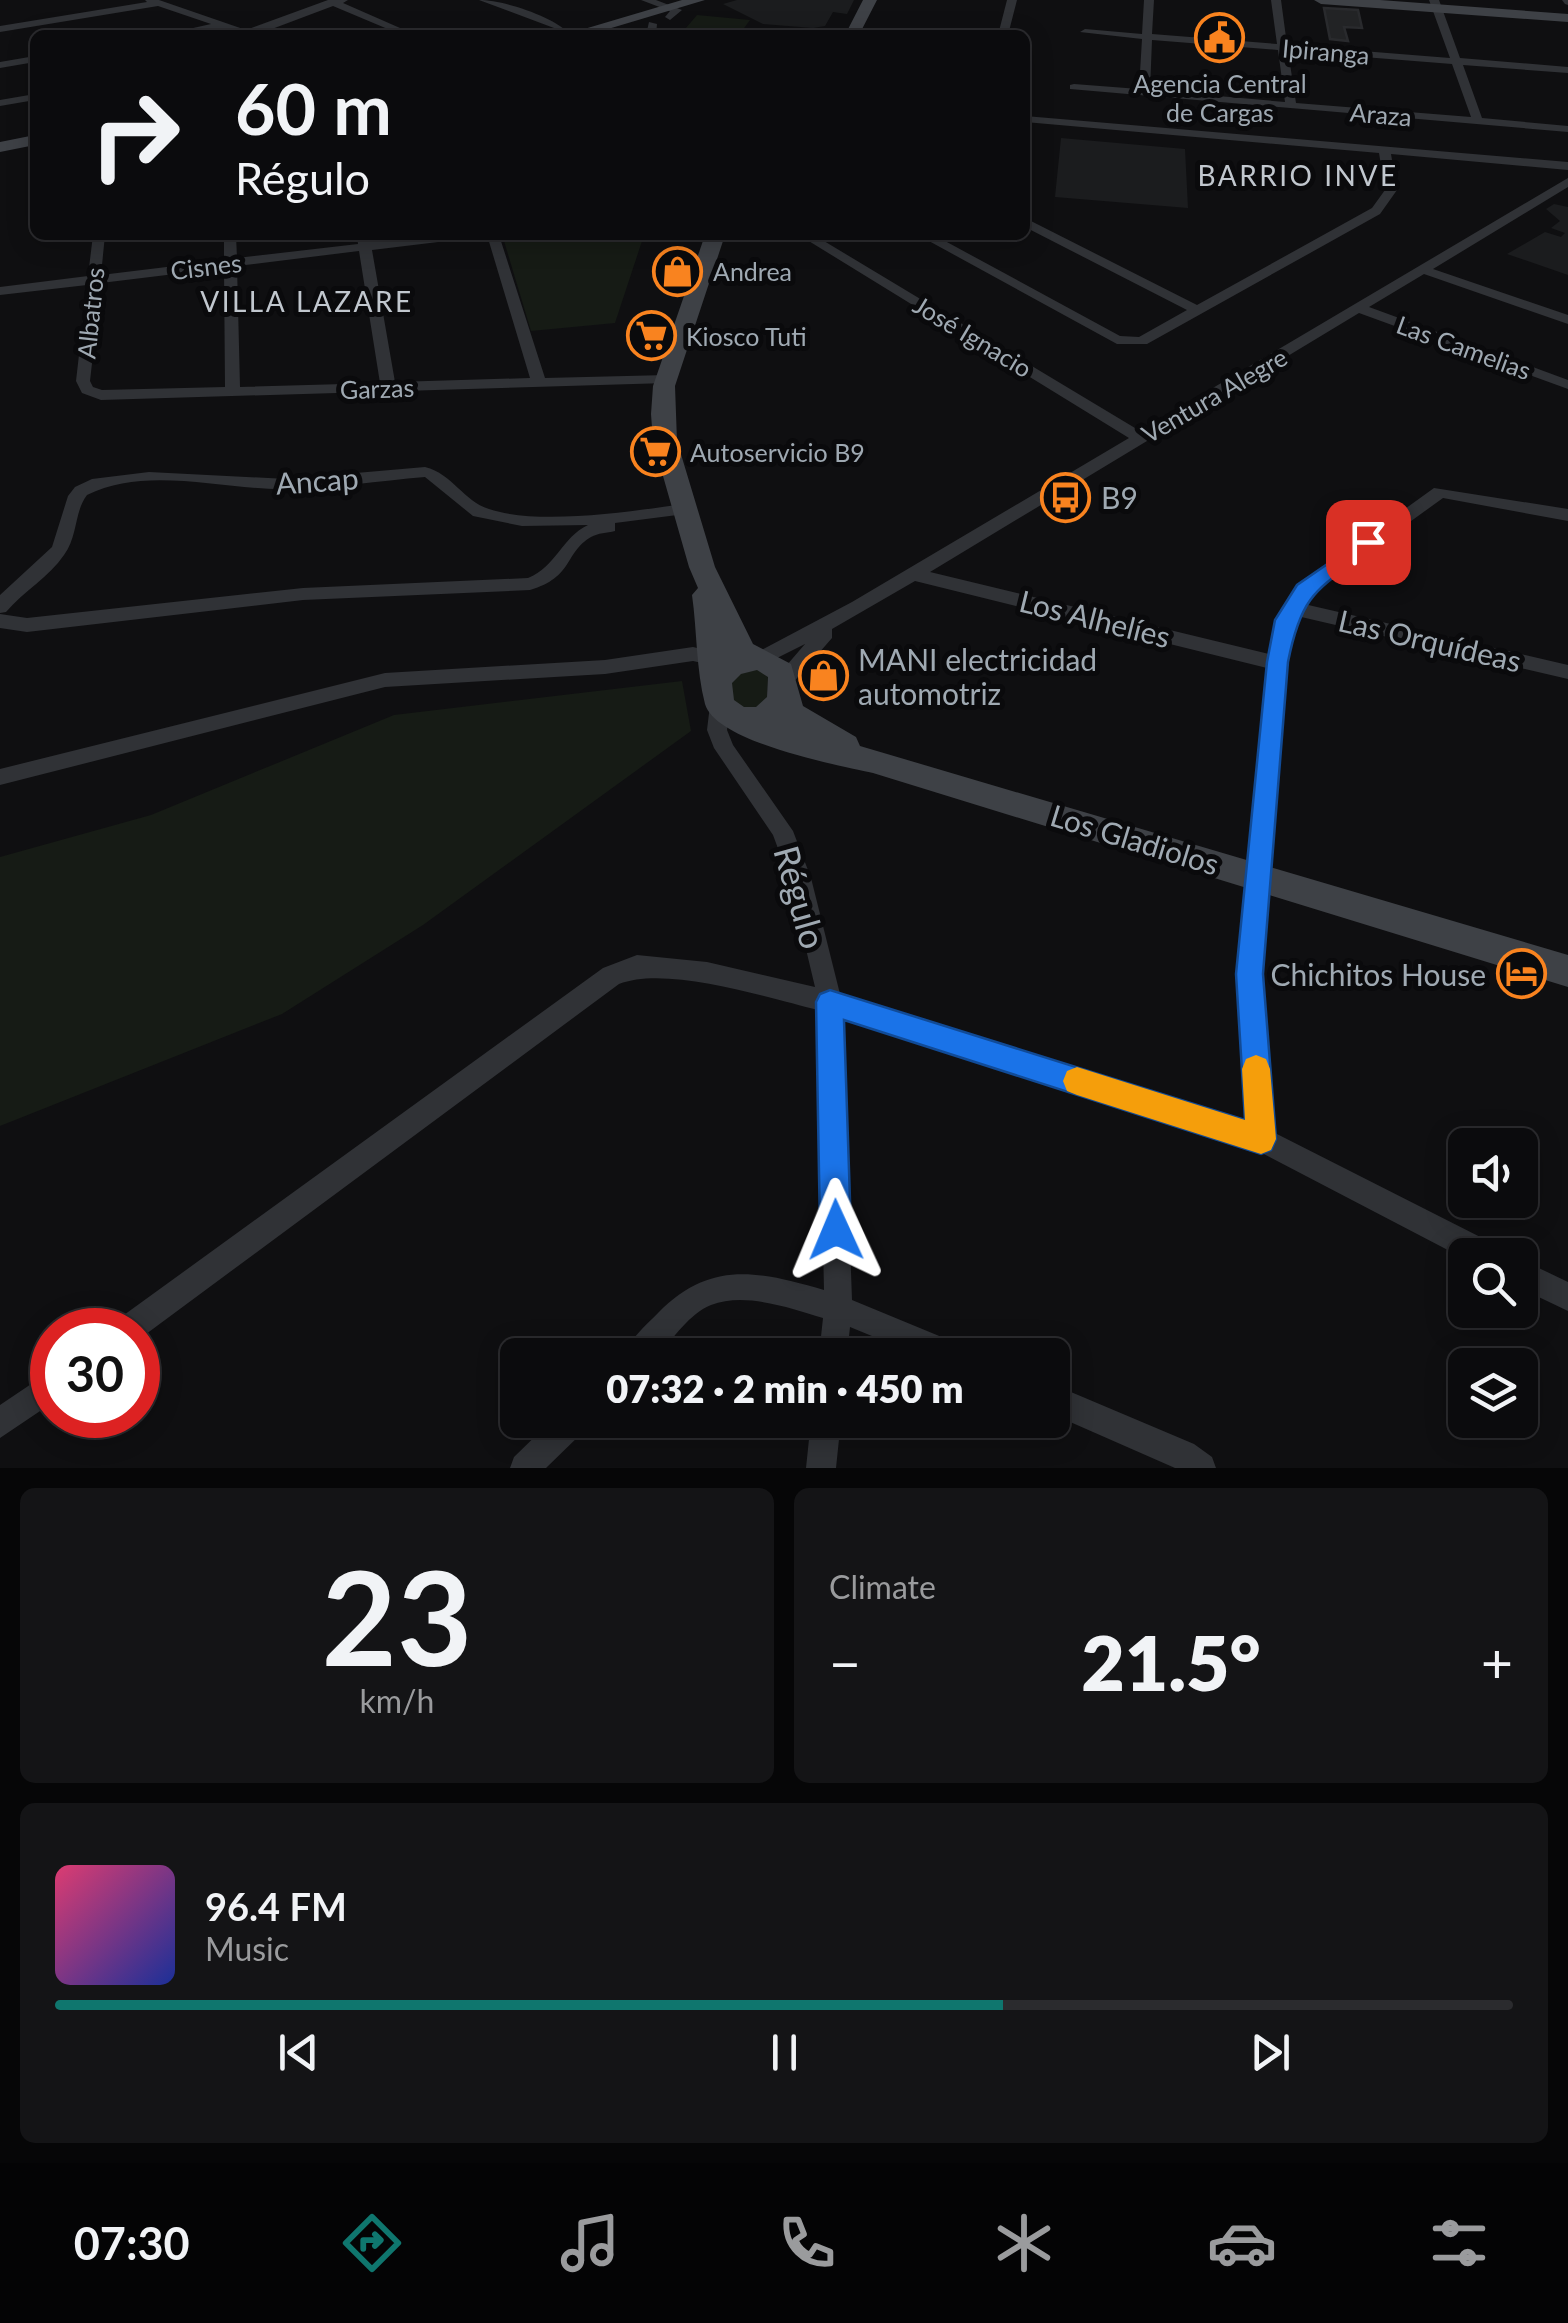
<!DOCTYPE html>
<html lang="en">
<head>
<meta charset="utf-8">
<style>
	:root { --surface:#0b0b0d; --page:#141416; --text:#f1f3f6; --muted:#9a9b9d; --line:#2b2b2e; --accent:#0f766e }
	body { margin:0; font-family:Lato,sans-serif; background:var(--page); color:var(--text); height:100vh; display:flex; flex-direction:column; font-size:38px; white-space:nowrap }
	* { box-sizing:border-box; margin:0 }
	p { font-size:32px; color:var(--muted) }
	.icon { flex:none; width:55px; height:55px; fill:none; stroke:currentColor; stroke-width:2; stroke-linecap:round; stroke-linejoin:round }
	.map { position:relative; height:1468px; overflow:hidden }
	.details { display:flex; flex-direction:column; gap:20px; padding:20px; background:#060607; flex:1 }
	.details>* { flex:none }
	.guide { position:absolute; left:30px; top:30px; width:1000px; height:210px; border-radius:15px; box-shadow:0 5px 25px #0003,0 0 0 2px var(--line); background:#0b0b0d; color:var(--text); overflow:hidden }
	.tools { position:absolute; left:1448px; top:1128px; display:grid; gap:20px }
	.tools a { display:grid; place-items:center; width:90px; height:90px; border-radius:15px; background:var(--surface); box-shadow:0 5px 25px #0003,0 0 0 2px var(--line); font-size:50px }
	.speed { position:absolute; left:30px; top:1308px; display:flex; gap:20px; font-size:50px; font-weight:700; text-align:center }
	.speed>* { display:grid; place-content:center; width:130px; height:130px; border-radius:50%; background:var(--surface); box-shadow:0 5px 25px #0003,0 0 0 2px var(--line); line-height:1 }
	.speed .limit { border:15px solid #d22; background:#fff; color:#111 }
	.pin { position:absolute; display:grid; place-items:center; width:85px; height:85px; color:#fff; margin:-42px; border-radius:20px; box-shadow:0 5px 15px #0006 }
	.me { position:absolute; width:110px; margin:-55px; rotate:359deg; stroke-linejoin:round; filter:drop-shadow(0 0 8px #0008) }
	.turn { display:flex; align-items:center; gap:35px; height:210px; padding:0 40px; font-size:45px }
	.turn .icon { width:130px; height:130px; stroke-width:2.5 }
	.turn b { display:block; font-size:70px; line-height:85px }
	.big { font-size:75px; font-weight:800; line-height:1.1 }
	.details .card { flex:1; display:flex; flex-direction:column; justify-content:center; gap:15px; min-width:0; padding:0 35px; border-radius:15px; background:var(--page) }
	.details .dial { align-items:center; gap:0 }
	.dial b { font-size:130px; line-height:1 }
	.song { display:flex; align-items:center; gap:30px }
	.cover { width:120px; height:120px; border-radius:15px; background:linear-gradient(135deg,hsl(340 70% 55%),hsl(230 70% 35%)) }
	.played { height:10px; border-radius:5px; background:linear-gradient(90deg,var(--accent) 65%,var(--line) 65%) }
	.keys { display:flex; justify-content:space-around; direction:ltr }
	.heat { display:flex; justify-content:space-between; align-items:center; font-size:55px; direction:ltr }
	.details .tiles { flex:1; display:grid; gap:20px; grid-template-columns:1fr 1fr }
	.card:last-child { grid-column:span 2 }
	.trip { position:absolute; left:500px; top:1338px; width:570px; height:100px; border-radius:15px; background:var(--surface); box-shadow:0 5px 25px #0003,0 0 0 2px var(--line); font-weight:800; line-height:100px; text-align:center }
	.menu { display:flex; height:160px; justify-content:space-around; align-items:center; background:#040405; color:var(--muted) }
	.menu .icon { width:70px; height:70px }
	.menu .current { color:var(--accent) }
	.menu b { font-size:45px; color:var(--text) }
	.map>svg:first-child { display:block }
	.built { fill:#1b1c1e }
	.green { fill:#161b15 }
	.building { fill:#222325; stroke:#292a2d; stroke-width:2.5 }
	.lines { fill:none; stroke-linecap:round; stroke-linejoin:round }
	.street { fill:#303236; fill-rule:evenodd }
	.secondary { fill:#3e4146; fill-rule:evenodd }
	.route { fill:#1a73e8; stroke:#114b97; stroke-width:2.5 }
	.slow { fill:#f59e0b }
	.labels { text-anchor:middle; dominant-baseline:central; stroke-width:10; stroke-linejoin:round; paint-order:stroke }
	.far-street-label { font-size:25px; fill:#9fa9b2; stroke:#0a0a0c }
	.far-poi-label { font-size:25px; fill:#9fa9b2; stroke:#0a0a0c; text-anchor:start }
	.far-neighbourhood-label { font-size:28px; letter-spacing:2.5px; fill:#c1c7ce; stroke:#0a0a0c }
	.street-label { font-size:30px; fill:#9fa9b2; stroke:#0a0a0c }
	.poi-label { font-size:30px; fill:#9fa9b2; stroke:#0a0a0c; text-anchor:start }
	.near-street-label { font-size:35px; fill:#9fa9b2; stroke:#0a0a0c }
</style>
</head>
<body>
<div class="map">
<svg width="1568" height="1468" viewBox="0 0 1568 1468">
	<rect width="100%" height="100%" fill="#0f0f11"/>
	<!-- built -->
	<path class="built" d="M737 0H854L847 14 833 12 825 26 813 28 763 24 723 4Z
		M1061 138 1185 149 1188 208 1055 197Z
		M1554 204 1568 207V275L1507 254 1545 232 1561 237 1565 233 1551 228 1560 221 1546 209Z"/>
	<!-- green -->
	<path class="green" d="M697 15 750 20 739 35H680Z
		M542 235H644L615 323 531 331 504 241Z
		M749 664 768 674 767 708 736 711 729 681Z
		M682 681 691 731 423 925 282 1014 0 1126V857L151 815 394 715Z"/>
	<!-- building -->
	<path class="building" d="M1324 8 1358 10 1362 28 1344 27 1348 41 1330 39Z"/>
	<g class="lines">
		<!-- street -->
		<path class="street" d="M145 0H159L246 30 328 0H348L343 3 416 35H402L333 6 256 35H241L222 28 162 35 211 24 158 6 0 32V26L147 2Z
			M479 0C504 0 555 17 571 35H560L554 28Z
			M641 0H656L682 10 670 20 665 17 670 11Z
			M1007 0H1017L1008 35H998Z
			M1144 0H1154L1152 34 1277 44 1271 0H1281L1287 45 1450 58 1429 0H1439L1460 58 1568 67V73L1463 65 1482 118 1568 126V132L1070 89V85L1074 84 1139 89 1142 39 1080 32 1085 29 1142 34ZM1152 40 1278 50 1285 102 1150 90ZM1288 51 1452 64 1471 117 1296 103Z
			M1562 0H1568V5L1565 4Z
			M649 22 657 24 656 35H646Z
			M35 56V62L0 68V62Z
			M35 94V100L0 106V100Z
			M1025 116 1568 162V170L1391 154 1397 190 1380 214 1147 344H1117L918 235H934L1120 336 1139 337 1187 310 1025 227V218L1197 305 1372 208 1385 190 1379 153 1025 122Z
			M1568 178V187L1433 269 1568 315V324L1424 274 1369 307 1568 380V389L1359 313 930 572 1269 654 1277 619 1298 586 1434 488 1568 509V521L1443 498 1310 594 1304 604 1568 665V679L1297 616 1286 663 1261 973 1273 1132 1496 1245 1500 1255H1465V1259L1256 1150 842 1017 852 1300 961 1345 965 1355H918L850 1327 847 1355H819L823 1318C790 1308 745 1292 711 1305 690 1313 673 1339 658 1355H624C630 1339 645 1326 658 1313 710 1260 758 1271 824 1290L818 1010C767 998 667 965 619 984L138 1340V1330H113L117 1320 603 968 637 955 707 962 815 987 789 878 773 835 714 748 707 730 710 705 720 698 730 705 727 730 733 745 793 831 811 878 840 994 1247 1122 1237 973 1267 668 915 581 832 629V638L791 685H777L774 680 805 644 761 666 752 659 754 654 852 602 1129 438 799 235H814L1140 431Z
			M93 235H105L101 275 224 260V235H236L237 258 358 244 357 235H369L371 242 431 235H469L463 239 372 250 395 382 530 378 487 235H499L545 378 667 375 674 379 667 383 101 400 82 393 76 381 87 285 0 295V287L88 276ZM359 251 380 383 240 387 237 266ZM224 268 225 387 102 390 93 387 90 381 101 283Z
			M425 467C453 474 463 501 489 509 540 526 632 511 685 504L693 509 685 514 615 523V531C607 533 598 533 591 537 564 553 574 577 530 590L303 600 27 632 0 628V614L27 618 303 588 528 578C556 567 562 537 588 525L522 526 473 516 425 477C379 481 332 488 286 489 223 490 146 465 87 495 74 512 78 536 64 555 49 577 24 591 6 612L0 613V595L52 547 68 496 75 487 92 479 149 472 287 479Z
			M693 647 723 654 725 659 716 666 693 661 605 674 385 687 0 785V769L385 673 605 660Z
			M1520 1259 1568 1282V1311L1520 1288Z
			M52 1370V1403L0 1438V1405Z
			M1052 1384 1194 1444 1212 1457 1216 1468H1175L1052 1414Z
			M552 1420H588L584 1431 546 1468H510L514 1457Z
			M811 1420H841L836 1468H806Z"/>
		<!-- secondary -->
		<path class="secondary" d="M682 0H705L588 35H564Z
			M863 0H877L859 35H845Z
			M1314 0H1380L1568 14V22L1321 4Z
			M35 135V145L0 152V142Z
			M705 235H725L675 386 677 441 715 567 753 644 791 664 803 706 856 737 860 746 1568 955V987L873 773C836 765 716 742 705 704 696 670 697 630 692 595L698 588 689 567 653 441 651 414 653 386ZM757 670 768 677 767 697 756 707H744L734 700 732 683 741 674Z"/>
	</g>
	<!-- route -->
	<path class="route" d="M1368 536 1375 538V547C1319 589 1302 590 1288 662L1263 974 1276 1139 1271 1150 1261 1154 844 1020 851 1230 847 1241 836 1245 825 1241 820 1230 816 1002 820 994 830 990 1245 1120 1236 974 1267 662 1275 620 1297 585Z"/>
	<!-- slow -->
	<path class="slow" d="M1256 1055 1266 1059 1270 1069 1276 1139 1271 1150 1261 1154 1077 1095 1067 1091 1063 1081 1067 1071 1077 1067 1245 1120 1242 1069 1246 1059Z"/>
	<!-- icons -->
	<defs>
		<symbol id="civic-ring" viewBox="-11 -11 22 22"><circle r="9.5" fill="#0a0a0c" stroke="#f9831f" stroke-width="1.5"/><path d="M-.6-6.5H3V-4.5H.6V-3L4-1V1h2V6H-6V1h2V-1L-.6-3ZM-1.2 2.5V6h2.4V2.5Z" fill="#f9831f"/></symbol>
		<symbol id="shop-ring" viewBox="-11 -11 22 22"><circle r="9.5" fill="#0a0a0c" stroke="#f9831f" stroke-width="1.5"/><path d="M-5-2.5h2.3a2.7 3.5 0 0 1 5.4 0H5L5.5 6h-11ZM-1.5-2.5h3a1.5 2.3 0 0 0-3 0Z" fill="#f9831f"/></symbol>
		<symbol id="supermarket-ring" viewBox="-11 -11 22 22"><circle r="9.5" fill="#0a0a0c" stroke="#f9831f" stroke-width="1.5"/><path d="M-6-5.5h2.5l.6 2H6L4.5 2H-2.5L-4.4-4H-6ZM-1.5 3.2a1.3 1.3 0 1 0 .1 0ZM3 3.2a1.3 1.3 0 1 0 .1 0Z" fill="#f9831f"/></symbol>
		<symbol id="bus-ring" viewBox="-11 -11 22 22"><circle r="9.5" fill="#0a0a0c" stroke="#f9831f" stroke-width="1.5"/><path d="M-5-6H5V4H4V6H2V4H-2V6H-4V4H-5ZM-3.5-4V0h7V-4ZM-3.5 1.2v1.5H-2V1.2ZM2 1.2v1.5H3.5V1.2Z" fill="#f9831f"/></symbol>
		<symbol id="hotel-ring" viewBox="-11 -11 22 22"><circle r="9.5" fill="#0a0a0c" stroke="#f9831f" stroke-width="1.5"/><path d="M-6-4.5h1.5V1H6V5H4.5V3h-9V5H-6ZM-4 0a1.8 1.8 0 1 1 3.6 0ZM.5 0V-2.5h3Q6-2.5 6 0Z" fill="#f9831f"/></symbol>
	</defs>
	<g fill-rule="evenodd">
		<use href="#civic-ring" x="1192" y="10" width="55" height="55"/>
		<use href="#shop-ring" x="650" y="244" width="55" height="55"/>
		<use href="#supermarket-ring" x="624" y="308" width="55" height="55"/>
		<use href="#supermarket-ring" x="628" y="424" width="55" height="55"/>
		<use href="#bus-ring" x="1038" y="470" width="55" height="55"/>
		<use href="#shop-ring" x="796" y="648" width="55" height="55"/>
		<use href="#hotel-ring" x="1494" y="946" width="55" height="55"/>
	</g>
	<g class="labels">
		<!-- far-street labels -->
		<g class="far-street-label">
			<text transform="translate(1326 51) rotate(5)">Ipiranga</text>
			<text transform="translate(1381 114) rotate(5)">Araza</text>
			<text transform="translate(206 266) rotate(-7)">Cisnes</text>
			<text transform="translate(90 313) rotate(-84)">Albatros</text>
			<text transform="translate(973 336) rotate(31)">José Ignacio</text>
			<text transform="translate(1464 347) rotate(20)">Las Camelias</text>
			<text transform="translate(377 388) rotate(-2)">Garzas</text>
			<text transform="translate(1214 395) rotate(-30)">Ventura Alegre</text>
		</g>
		<!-- far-poi labels -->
		<g class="far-poi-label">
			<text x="1220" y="83" text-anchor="middle">Agencia Central<tspan x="1220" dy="29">de Cargas</tspan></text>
			<text x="713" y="271">Andrea</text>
			<text x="686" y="336">Kiosco Tuti</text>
			<text x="690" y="452">Autoservicio B9</text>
		</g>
		<!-- far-neighbourhood labels -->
		<g class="far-neighbourhood-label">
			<text x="1298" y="175">BARRIO INVE</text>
			<text x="307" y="301">VILLA LAZARE</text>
		</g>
		<!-- street labels -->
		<g class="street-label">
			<text transform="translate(317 480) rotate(-4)">Ancap</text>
			<text transform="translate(1095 618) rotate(14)">Los Alhelíes</text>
			<text transform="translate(1430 640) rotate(13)">Las Orquídeas</text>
			<text transform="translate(1135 839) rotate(17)">Los Gladiolos</text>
		</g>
		<!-- poi labels -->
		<g class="poi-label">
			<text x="1101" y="497">B9</text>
			<text x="858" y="659">MANI electricidad<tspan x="858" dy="34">automotriz</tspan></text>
			<text x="1486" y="974" text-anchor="end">Chichitos House</text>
		</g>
		<!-- near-street labels -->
		<g class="near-street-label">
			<text transform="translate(801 897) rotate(74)">Régulo</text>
		</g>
	</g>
</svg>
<div class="tools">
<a><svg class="icon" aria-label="sound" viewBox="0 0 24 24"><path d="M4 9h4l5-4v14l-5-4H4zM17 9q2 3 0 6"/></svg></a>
<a><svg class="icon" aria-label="search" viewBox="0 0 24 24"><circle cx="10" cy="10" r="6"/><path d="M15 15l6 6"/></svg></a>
<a><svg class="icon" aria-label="layers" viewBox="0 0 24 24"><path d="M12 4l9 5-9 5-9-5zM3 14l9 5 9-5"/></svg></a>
</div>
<div class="speed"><div class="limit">30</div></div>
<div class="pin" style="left:1368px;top:542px;background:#d93025"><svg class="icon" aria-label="arrive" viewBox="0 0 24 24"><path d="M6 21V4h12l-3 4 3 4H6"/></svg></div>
<svg class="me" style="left:836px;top:1230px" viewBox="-20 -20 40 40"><path d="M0-17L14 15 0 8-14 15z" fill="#1a73e8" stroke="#fff" stroke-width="4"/></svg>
<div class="trip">07:32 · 2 min · 450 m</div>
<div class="guide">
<div class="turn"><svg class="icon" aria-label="right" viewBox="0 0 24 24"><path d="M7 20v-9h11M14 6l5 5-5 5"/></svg><div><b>60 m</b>Régulo</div></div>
</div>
</div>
<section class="details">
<div class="tiles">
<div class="card dial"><b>23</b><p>km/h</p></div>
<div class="card"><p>Climate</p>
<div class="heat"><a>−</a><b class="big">21.5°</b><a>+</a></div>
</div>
<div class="card">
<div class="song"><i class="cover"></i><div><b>96.4 FM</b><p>Music</p></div></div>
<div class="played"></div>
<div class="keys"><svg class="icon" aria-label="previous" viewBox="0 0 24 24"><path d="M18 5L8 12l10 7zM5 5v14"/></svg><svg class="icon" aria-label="pause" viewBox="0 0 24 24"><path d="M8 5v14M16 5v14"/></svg><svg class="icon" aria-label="next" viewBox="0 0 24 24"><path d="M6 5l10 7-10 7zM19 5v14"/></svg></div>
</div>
</div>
</section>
<nav class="menu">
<b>07:30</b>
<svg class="icon current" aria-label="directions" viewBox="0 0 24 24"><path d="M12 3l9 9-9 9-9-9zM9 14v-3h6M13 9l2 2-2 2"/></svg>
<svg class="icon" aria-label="music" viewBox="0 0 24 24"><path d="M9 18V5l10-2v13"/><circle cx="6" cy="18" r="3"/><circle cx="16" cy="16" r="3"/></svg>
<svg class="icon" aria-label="phone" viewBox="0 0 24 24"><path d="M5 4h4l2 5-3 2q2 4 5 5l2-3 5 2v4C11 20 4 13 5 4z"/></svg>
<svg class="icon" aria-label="climate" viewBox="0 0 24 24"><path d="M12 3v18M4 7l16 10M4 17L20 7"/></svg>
<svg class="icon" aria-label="car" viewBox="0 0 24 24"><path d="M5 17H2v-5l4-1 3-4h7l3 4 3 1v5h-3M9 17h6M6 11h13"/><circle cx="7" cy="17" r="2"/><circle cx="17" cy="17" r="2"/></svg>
<svg class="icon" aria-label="filters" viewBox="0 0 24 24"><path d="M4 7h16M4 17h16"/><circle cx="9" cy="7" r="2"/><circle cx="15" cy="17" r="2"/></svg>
</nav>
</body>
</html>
